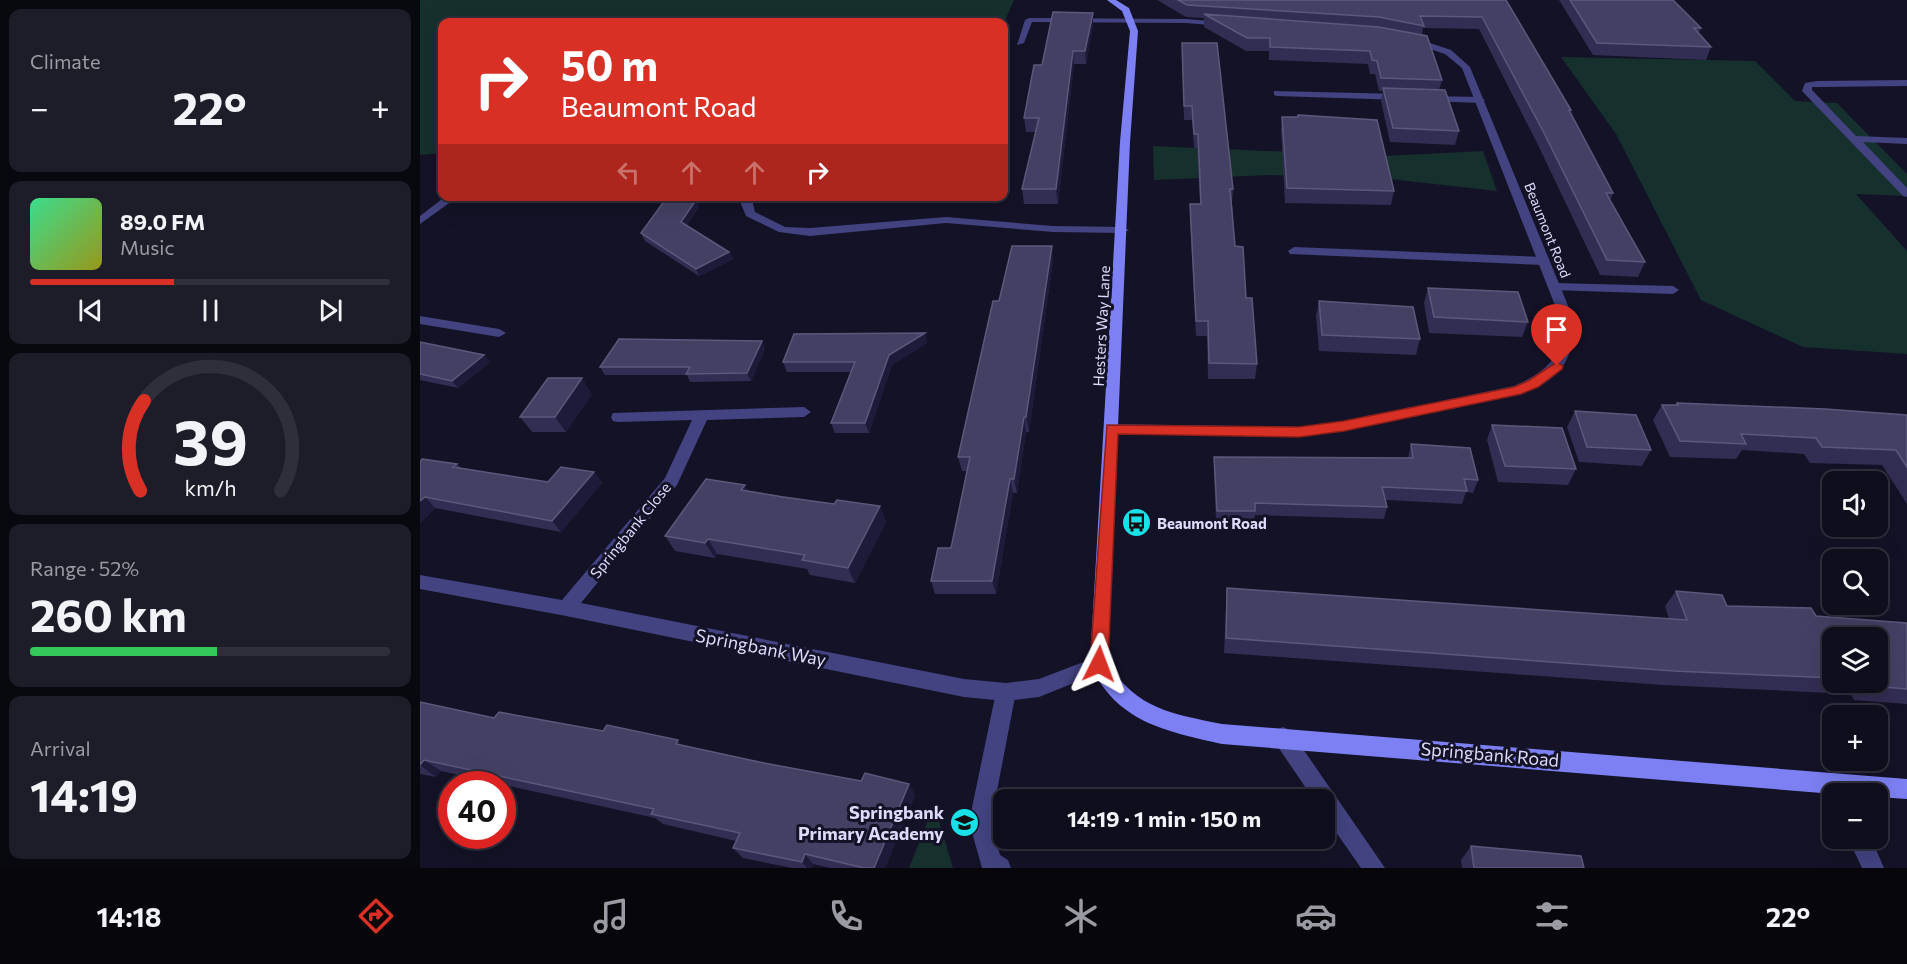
<!DOCTYPE html>
<html lang="en">
<head>
<meta charset="utf-8">
<style>
	:root { --surface:#0f0e1c; --page:#1d1c29; --text:#f1f3f6; --muted:#9b9ca3; --line:#2f2e3b; --accent:#d93025 }
	body { margin:0; font-family:Commissioner,sans-serif; background:var(--page); color:var(--text); height:100vh; display:flex; flex-direction:column; font-size:22px; white-space:nowrap }
	* { box-sizing:border-box; margin:0 }
	p { font-size:20px; color:var(--muted) }
	.icon { flex:none; width:33px; height:33px; fill:none; stroke:currentColor; stroke-width:2; stroke-linecap:round; stroke-linejoin:round }
	.map { position:relative; flex:1; overflow:hidden }
	.drawer { display:flex; flex-direction:column; gap:9px; padding:9px; background:#08080f; width:420px }
	.drawer>* { flex:none }
	.top-card { position:absolute; left:18px; top:18px; width:570px; height:183px; border-radius:12px; box-shadow:0 6px 24px #0002,0 0 0 2px var(--line); background:#d93025; color:#fff; overflow:hidden }
	.fabs { position:absolute; left:1402px; top:471px; display:grid; gap:12px }
	.fabs a { display:grid; place-items:center; width:66px; height:66px; border-radius:12px; background:var(--surface); box-shadow:0 6px 24px #0002,0 0 0 2px var(--line); font-size:30px }
	.speed { position:absolute; left:18px; top:771px; display:flex; gap:12px; font-size:30px; font-weight:700; text-align:center }
	.speed>* { display:grid; place-content:center; width:78px; height:78px; border-radius:50%; background:var(--surface); box-shadow:0 6px 24px #0002,0 0 0 2px var(--line); line-height:1 }
	.speed .limit { border:9px solid #d22; background:#fff; color:#111 }
	.pin { position:absolute; display:grid; place-items:center; width:51px; height:51px; color:#fff; margin:-62px -26px; border-radius:50% 50% 50% 0; rotate:-45deg; box-shadow:0 0 6px #0007 }
	.pin .icon { rotate:45deg }
	.me { position:absolute; width:66px; margin:-33px; rotate:3deg; stroke-linejoin:round; filter:drop-shadow(0 0 4px #0008) }
	.turn { display:flex; align-items:center; gap:21px; height:126px; padding:0 24px; font-size:27px }
	.turn .icon { width:78px; height:78px; stroke-width:2.5 }
	.turn b { display:block; font-size:42px; line-height:51px }
	.lanes { display:flex; align-items:center; height:57px; padding:0 24px; background:#0003; justify-content:center; gap:30px; direction:ltr }
	.lanes .off { opacity:.35 }
	.big { font-size:45px; font-weight:700; line-height:1.1 }
	.drawer .tile { flex:1; display:flex; flex-direction:column; justify-content:center; gap:9px; min-width:0; padding:0 21px; border-radius:12px; background:var(--page) }
	.drawer .dial { align-items:center; gap:0 }
	.dial svg { height:156px; overflow:visible; fill:none; stroke:var(--line); stroke-width:7; stroke-linecap:round; text-anchor:middle }
	.dial text { fill:var(--text); stroke:none }
	.song { display:flex; align-items:center; gap:18px }
	.cover { width:72px; height:72px; border-radius:9px; background:linear-gradient(135deg,hsl(150 70% 55%),hsl(60 70% 35%)) }
	.played { height:6px; border-radius:3px; background:linear-gradient(90deg,var(--accent) 40%,var(--line) 40%) }
	.keys { display:flex; justify-content:space-around; direction:ltr }
	.heat { display:flex; justify-content:space-between; align-items:center; font-size:33px; direction:ltr }
	.charge { height:9px; border-radius:4px; background:linear-gradient(90deg,#34c759 52%,var(--line) 0) }
	.trip { position:absolute; left:573px; top:789px; width:342px; height:60px; border-radius:12px; background:var(--surface); box-shadow:0 6px 24px #0002,0 0 0 2px var(--line); font-weight:700; line-height:60px; text-align:center }
	.menu { display:flex; height:96px; justify-content:space-around; align-items:center; background:#06060b; color:var(--muted) }
	.menu .icon { width:42px; height:42px }
	.menu .on { color:var(--accent) }
	.menu b { font-size:27px; color:var(--text) }
	main { display:flex; flex:1; min-height:0 }
	.map>svg:first-child { display:block }
	.green { fill:#16302d }
	.lines { fill:none; stroke-linecap:round; stroke-linejoin:round }
	.lane { fill:#424380; fill-rule:evenodd }
	.street { fill:#424380; fill-rule:evenodd }
	.secondary { fill:#7c80f2; fill-rule:evenodd }
	.wall { fill:#322d52; fill-rule:evenodd }
	.shaded-wall { fill:#1e1a39 }
	.building { fill:#444064; stroke:#5c587c; stroke-width:1.5 }
	.route { fill:#d93025; stroke:#8d1f18; stroke-width:1.5 }
	.labels { text-anchor:middle; dominant-baseline:central; stroke-width:6; stroke-linejoin:round; paint-order:stroke }
	.far-street-label { font-size:14px; fill:#dddbfb; stroke:#141226 }
	.street-label { font-size:15px; fill:#dddbfb; stroke:#141226 }
	.poi-label { font-size:15px; font-weight:bold; fill:#dddbfb; stroke:#141226; text-anchor:start }
	.near-street-label { font-size:18px; fill:#dddbfb; stroke:#141226 }
	.near-poi-label { font-size:18px; font-weight:bold; fill:#dddbfb; stroke:#141226; text-anchor:end }
</style>
</head>
<body>
<main>
<section class="drawer">
<div class="tile"><p>Climate</p>
<div class="heat"><a>−</a><b class="big">22°</b><a>+</a></div>
</div>
<div class="tile">
<div class="song"><i class="cover"></i><div><b>89.0 FM</b><p>Music</p></div></div>
<div class="played"></div>
<div class="keys"><svg class="icon" aria-label="previous" viewBox="0 0 24 24"><path d="M18 5L8 12l10 7zM5 5v14"/></svg><svg class="icon" aria-label="pause" viewBox="0 0 24 24"><path d="M8 5v14M16 5v14"/></svg><svg class="icon" aria-label="next" viewBox="0 0 24 24"><path d="M6 5l10 7-10 7zM19 5v14"/></svg></div>
</div>
<div class="tile dial"><svg viewBox="0 0 100 80">
<path d="M14 69A42 42 0 1 1 86 69"/>
<path d="M14 69A42 42 0 0 1 16 23" stroke="#d93025"/>
<text x="50" y="56" font-size="32" font-weight="700">39</text>
<text x="50" y="72" font-size="11">km/h</text>
</svg></div>
<div class="tile"><p>Range · 52%</p><b class="big">260 km</b><div class="charge"></div></div>
<div class="tile"><p>Arrival</p><b class="big">14:19</b></div>
</section>
<div class="map">
<svg width="1487" height="868" viewBox="0 0 1487 868">
	<rect width="100%" height="100%" fill="#141226"/>
	<!-- green -->
	<path class="green" d="M0 0H594L584 23 22 22V153L0 155Z
		M1141 57 1335 61 1375 101 1417 103 1487 174V196L1436 194 1487 251V354L1383 347 1281 300 1196 134Z
		M733 146 965 156 1063 151 1077 191 970 179 851 175 734 180Z
		M514 805 533 868H489Z"/>
	<g class="lines">
		<!-- lane -->
		<path class="lane" d="M1487 80V86L1397 87H1392V90L1436 136 1487 138V144L1443 142 1487 188V197L1483 196 1382 91 1385 83 1397 81Z
			M854 91 982 94 987 97 982 100 857 96 854 95Z
			M1006 96 1060 97 1065 100 1060 103 1009 101 1004 98Z
			M26 196H39L0 224V216Z
			M874 247 1124 257 1130 261 1124 265 870 254 868 251Z
			M1135 283 1253 286 1259 290 1253 294 1131 290V284Z
			M586 683 593 686 596 692 571 822 580 855 588 860 591 868H562L549 822 576 692 579 686Z"/>
		<!-- street -->
		<path class="street" d="M609 18 766 19 803 22 807 24 803 26 766 23 612 22 604 43 597 45 605 20Z
			M992 37 1031 50 1050 67 1149 308C1161 354 1142 382 1097 395L924 431 879 437 687 433 685 429 687 425 692 424 879 427 924 421 1094 386C1134 369 1147 351 1136 308L1042 68 1025 54 989 42V38Z
			M324 196H335L333 204 335 212 365 227 390 228 526 217 633 226 703 227 709 230 703 233 633 232 526 223 390 236 359 232 326 216 321 204Z
			M0 316 79 329 86 333 79 337 0 324Z
			M384 407 391 412 384 417 287 420 257 485 161 603 544 679 586 683 619 679 679 656 686 658 688 664 686 670 619 697 586 701 544 697 146 616 0 589V575L142 600 245 478 272 420 198 422 193 421 191 417 193 413Z
			M863 727 870 730 965 868H941L904 815V800H894L856 744 853 737 856 730Z
			M1428 838H1451L1464 868H1442Z"/>
		<!-- secondary -->
		<path class="secondary" d="M687 0H696L709 8 718 31 710 142 688 663C716 709 753 714 802 724L1487 779V799L1458 797V794H1414L802 744C745 731 696 722 670 664L700 142 710 31 702 11Z"/>
	</g>
	<!-- wall -->
	<path class="wall" d="M737 0H1086L1151 110 1150 112 1193 193 1190 201 1225 262 1218 277 1180 275 1118 145 1059 29 1003 28 1002 35 1022 80 1019 90 1039 131 1035 145 970 142 961 101 963 91H959L955 74H950L948 64 849 60V51H826L784 27V18L766 17Z
		M1139 0H1253L1281 28 1279 33 1291 47 1286 60 1173 55Z
		M673 25 666 64H654L638 204H604L602 189 616 132H606L604 118 622 65Z
		M762 43 813 189 812 203 815 246 826 298 837 364 835 379H788L787 336H776L770 218V204H780L777 148H774L772 120H764Z
		M878 115 974 191 971 205 865 203 861 131 862 117H878Z
		M276 200 279 207 267 225 309 252 313 259 279 276 225 241 221 233Z
		M633 260 609 432H606L597 493H593L576 594H515L511 581 531 548 547 471H542L538 457 579 301Z
		M1008 288 1108 322 1102 337 1009 333 1004 303Z
		M899 301 1000 339 996 355 899 351 896 316Z
		M505 333 507 343 472 365 449 433H415L411 423 431 372H367L363 362Z
		M342 341 345 349 331 381 270 382 267 375H185L180 367Z
		M0 342 64 355 70 362 38 388 0 380Z
		M172 394 146 432H112L100 417Z
		M1257 403 1487 415V504L1462 465 1390 463 1384 454 1322 450 1316 459 1250 457 1233 420 1242 405H1255Z
		M1155 411 1231 450 1222 466 1159 462 1147 427Z
		M1072 425 1156 469 1148 485 1078 482 1067 440Z
		M991 444 1058 480 1053 493 1046 492 1042 504 966 500 967 507 964 519 835 515 834 523H796L794 470V457L988 458Z
		M0 462 37 464 41 468 128 482 174 472 182 483 141 532 15 508 1 522H0Z
		M325 485 328 491 414 504 460 506 466 522 435 583 390 575 387 569 297 554 295 558 255 551 245 536Z
		M807 588 1249 619 1245 606 1256 591 1307 606 1396 616 1487 623V704L1434 700 1431 694 1243 685 804 653ZM1413 638 1458 682H1413Z
		M0 702 74 718 263 746 344 763 441 781 489 784 495 795 465 868H410L393 864 392 868H372L323 858 313 848 316 841 243 824 235 818 21 771 16 777 0 774Z
		M1051 846 1164 868H1042L1041 860Z"/>
	<!-- shaded-wall -->
	<path class="shaded-wall" d="M673 13V25L666 64 665 51Z
		M653 51 654 64 638 204 636 189Z
		M276 200 279 207 265 229 261 222Z
		M632 246 633 260 609 432 606 417Z
		M309 252 313 259 279 276 276 269Z
		M505 333 507 343 472 365 449 433 445 423 469 355Z
		M342 341 345 349 331 381 327 373Z
		M64 355 70 362 38 388 32 381Z
		M162 378 172 394 146 432 135 417Z
		M604 417 606 432 597 493 594 479Z
		M174 472 182 483 141 532 132 521Z
		M590 479 593 493 576 594 572 581Z
		M325 485 333 501 321 490Z
		M5 497 15 508 1 522 0 521V501Z
		M460 506 466 522 435 583 428 568Z
		M288 539 297 554 295 558 285 543Z
		M258 740 268 752 256 744Z
		M4 760 21 771 16 777 0 765Z
		M489 784 495 795 465 868H454Z
		M385 854 393 864 392 868H387L382 862Z"/>
	<!-- building -->
	<path class="building" d="M758 0H1086L1151 110H1149L1193 193H1186L1225 262 1187 260 1123 131 1062 17 1000 16 1004 26 959 17 767 5Z
		M1150 0H1253L1281 28H1274L1291 47 1177 43Z
		M633 12 673 13 665 51H653L636 189H602L619 118H604L614 65H622Z
		M784 14 959 27 1007 36 1022 80 961 78 957 61 952 60 950 51 850 47V38H827Z
		M762 43H797L813 189H810L815 246 823 247 826 298H832L837 364 789 363 788 321H776L770 204H781L778 134H774L772 106H764Z
		M963 88 1025 90 1039 131 973 128Z
		M878 115 957 120 974 191 867 188 862 117H878Z
		M245 200H276L261 222 309 252 276 269 221 233Z
		M592 246H632L606 417H604L594 479H590L572 581H511L518 548H531L550 457H538L573 301H579Z
		M1008 288 1098 292 1108 322 1014 317Z
		M899 301 993 307 1000 339 902 335Z
		M505 333 469 355 445 423H411L435 362H363L374 334Z
		M199 339 342 341 327 373 266 374 270 367H180Z
		M0 342 64 355 32 381 0 374Z
		M128 378H162L135 417H100Z
		M1257 403 1405 409 1487 415V467L1476 450 1402 447 1396 438 1321 434 1326 444 1260 441 1242 405H1258Z
		M1155 411 1216 415 1231 450 1167 447Z
		M1072 425 1142 428 1156 469 1085 466Z
		M991 444 1050 448 1058 480 1044 479 1047 491 962 487 967 507 835 503V511H797L794 457 993 458Z
		M2 459 37 464 33 467 128 482 141 467 174 472 132 521 5 497 0 501V462Z
		M286 479 325 485 321 490 363 497 414 504 417 500 460 506 428 568 382 560 385 555 288 539 285 543 245 536Z
		M807 588 1267 620 1256 591 1302 595 1307 606 1391 608 1396 616 1487 623V689L1450 686 1448 682H1458V638H1413V678L1254 671 806 638Z
		M0 702 74 718 79 712 183 731 187 725 258 740 256 744 344 763 441 781 445 773 489 784 454 868H444L385 854 382 862 313 848 320 833 231 814 234 809 4 760 0 765Z
		M1051 846 1161 856 1164 868H1054Z"/>
	<!-- route -->
	<path class="route" d="M1137 362 1143 366 1142 369 1118 387 1101 394 924 431 879 437 698 434 688 664 685 670 679 672 673 670 670 664 687 425 879 427 924 421 1094 387 1108 381Z"/>
	<!-- icons -->
	<defs>
		<symbol id="bus-disc" viewBox="-11 -11 22 22"><circle r="9.5" fill="#1ae0e8" stroke="#141226"/><path d="M-5-6H5V4H4V6H2V4H-2V6H-4V4H-5ZM-3.5-4V0h7V-4ZM-3.5 1.2v1.5H-2V1.2ZM2 1.2v1.5H3.5V1.2Z" fill="#111"/></symbol>
		<symbol id="school-disc" viewBox="-11 -11 22 22"><circle r="9.5" fill="#1ae0e8" stroke="#141226"/><path d="M0-5L7-2L0 1L-7-2ZM-4 1L0 2.5L4 1V4Q0 6-4 4Z" fill="#111"/></symbol>
	</defs>
	<g fill-rule="evenodd">
		<use href="#bus-disc" x="700" y="506" width="33" height="33"/>
		<use href="#school-disc" x="528" y="806" width="33" height="33"/>
	</g>
	<g class="labels">
		<!-- far-street labels -->
		<g class="far-street-label">
			<text transform="translate(1128 230) rotate(68)">Beaumont Road</text>
		</g>
		<!-- street labels -->
		<g class="street-label">
			<text transform="translate(681 326) rotate(-87)">Hesters Way Lane</text>
			<text transform="translate(210 530) rotate(-51)">Springbank Close</text>
		</g>
		<!-- poi labels -->
		<g class="poi-label">
			<text x="737" y="523">Beaumont Road</text>
		</g>
		<!-- near-street labels -->
		<g class="near-street-label">
			<text transform="translate(341 647) rotate(11)">Springbank Way</text>
			<text transform="translate(1070 754) rotate(5)">Springbank Road</text>
		</g>
		<!-- near-poi labels -->
		<g class="near-poi-label">
			<text x="524" y="812">Springbank<tspan x="524" dy="21">Primary Academy</tspan></text>
		</g>
	</g>
</svg>
<div class="fabs">
<a><svg class="icon" aria-label="sound" viewBox="0 0 24 24"><path d="M4 9h4l5-4v14l-5-4H4zM17 9q2 3 0 6"/></svg></a>
<a><svg class="icon" aria-label="search" viewBox="0 0 24 24"><circle cx="10" cy="10" r="6"/><path d="M15 15l6 6"/></svg></a>
<a><svg class="icon" aria-label="layers" viewBox="0 0 24 24"><path d="M12 4l9 5-9 5-9-5zM3 14l9 5 9-5"/></svg></a>
<a>+</a>
<a>−</a>
</div>
<div class="speed"><div class="limit">40</div></div>
<div class="pin" style="left:1137px;top:366px;background:#d93025"><svg class="icon" aria-label="arrive" viewBox="0 0 24 24"><path d="M6 21V4h12l-3 4 3 4H6"/></svg></div>
<svg class="me" style="left:679px;top:664px" viewBox="-20 -20 40 40"><path d="M0-17L14 15 0 8-14 15z" fill="#d93025" stroke="#fff" stroke-width="4"/></svg>
<div class="trip">14:19 · 1 min · 150 m</div>
<div class="top-card">
<div class="turn"><svg class="icon" aria-label="right" viewBox="0 0 24 24"><path d="M7 20v-9h11M14 6l5 5-5 5"/></svg><div><b>50 m</b>Beaumont Road</div></div>
<div class="lanes"><svg class="icon off" aria-label="left" viewBox="0 0 24 24"><path d="M17 20v-9H6M10 6l-5 5 5 5"/></svg><svg class="icon off" aria-label="ahead" viewBox="0 0 24 24"><path d="M12 20V5M6 11l6-6 6 6"/></svg><svg class="icon off" aria-label="ahead" viewBox="0 0 24 24"><path d="M12 20V5M6 11l6-6 6 6"/></svg><svg class="icon" aria-label="right" viewBox="0 0 24 24"><path d="M7 20v-9h11M14 6l5 5-5 5"/></svg></div>
</div>
</div>
</main>
<nav class="menu">
<b>14:18</b>
<svg class="icon on" aria-label="directions" viewBox="0 0 24 24"><path d="M12 3l9 9-9 9-9-9zM9 14v-3h6M13 9l2 2-2 2"/></svg>
<svg class="icon" aria-label="music" viewBox="0 0 24 24"><path d="M9 18V5l10-2v13"/><circle cx="6" cy="18" r="3"/><circle cx="16" cy="16" r="3"/></svg>
<svg class="icon" aria-label="phone" viewBox="0 0 24 24"><path d="M5 4h4l2 5-3 2q2 4 5 5l2-3 5 2v4C11 20 4 13 5 4z"/></svg>
<svg class="icon" aria-label="climate" viewBox="0 0 24 24"><path d="M12 3v18M4 7l16 10M4 17L20 7"/></svg>
<svg class="icon" aria-label="car" viewBox="0 0 24 24"><path d="M5 17H2v-5l4-1 3-4h7l3 4 3 1v5h-3M9 17h6M6 11h13"/><circle cx="7" cy="17" r="2"/><circle cx="17" cy="17" r="2"/></svg>
<svg class="icon" aria-label="filters" viewBox="0 0 24 24"><path d="M4 7h16M4 17h16"/><circle cx="9" cy="7" r="2"/><circle cx="15" cy="17" r="2"/></svg>
<b>22°</b>
</nav>
</body>
</html>
